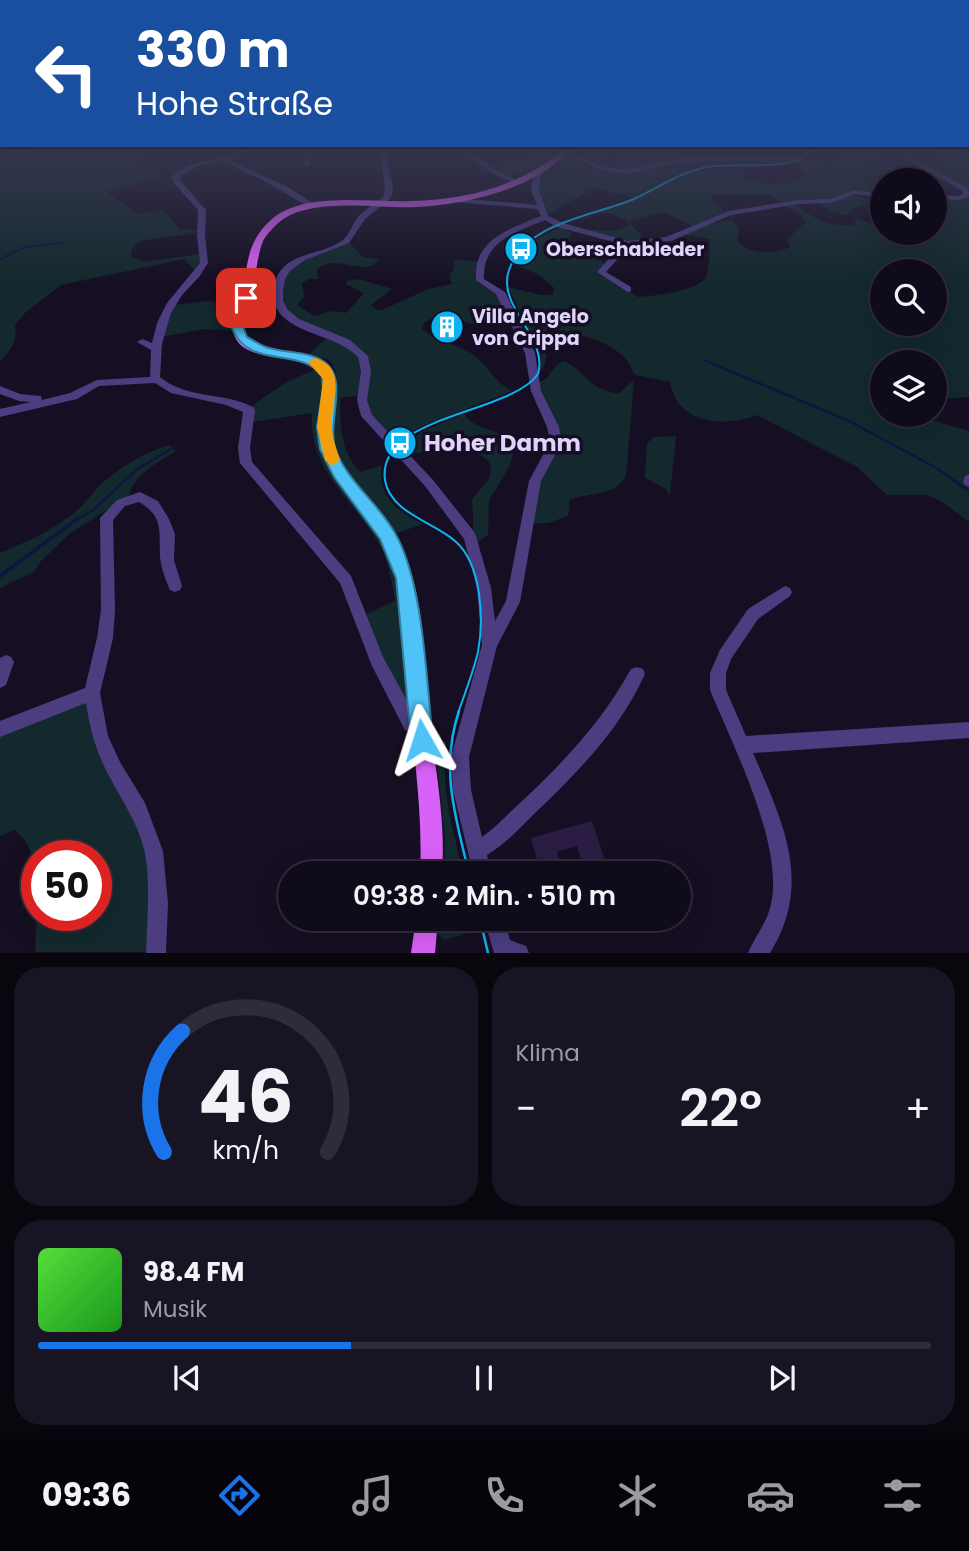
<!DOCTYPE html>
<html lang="de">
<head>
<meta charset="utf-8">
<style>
	:root { --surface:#100b1a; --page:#191423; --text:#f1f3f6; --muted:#9c9ba2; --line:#302b39; --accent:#1a73e8 }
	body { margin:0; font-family:Poppins,sans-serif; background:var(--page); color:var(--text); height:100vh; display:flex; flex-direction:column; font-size:26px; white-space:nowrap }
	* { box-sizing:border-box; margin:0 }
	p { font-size:23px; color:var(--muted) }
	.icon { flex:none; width:38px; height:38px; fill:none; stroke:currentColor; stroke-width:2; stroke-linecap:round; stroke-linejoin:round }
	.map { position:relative; height:953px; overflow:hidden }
	.sheet { display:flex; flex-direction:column; gap:14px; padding:14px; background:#09060e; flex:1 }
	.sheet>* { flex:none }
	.top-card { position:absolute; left:0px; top:0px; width:970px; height:147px; box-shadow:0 7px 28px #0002,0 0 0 2px var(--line); background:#1a4fa0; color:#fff; overflow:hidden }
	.buttons { position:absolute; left:870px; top:168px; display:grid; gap:14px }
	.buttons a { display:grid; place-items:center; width:77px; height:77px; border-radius:50%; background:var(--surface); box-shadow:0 7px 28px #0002,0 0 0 2px var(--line); font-size:35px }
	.speed { position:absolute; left:21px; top:840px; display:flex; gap:14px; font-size:35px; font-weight:700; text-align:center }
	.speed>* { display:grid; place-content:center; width:91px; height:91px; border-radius:50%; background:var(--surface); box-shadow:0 7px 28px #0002,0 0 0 2px var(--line); line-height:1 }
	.speed .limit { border:10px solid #d22; background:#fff; color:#111 }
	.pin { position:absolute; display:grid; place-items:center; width:60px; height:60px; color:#fff; margin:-30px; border-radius:14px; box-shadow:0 4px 10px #0006 }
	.me { position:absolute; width:77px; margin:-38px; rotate:354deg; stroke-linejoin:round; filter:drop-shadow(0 0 5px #0008) }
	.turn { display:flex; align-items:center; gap:24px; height:147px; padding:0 21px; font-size:32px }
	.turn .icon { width:91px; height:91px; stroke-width:2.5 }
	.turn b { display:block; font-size:49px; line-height:60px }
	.big { font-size:52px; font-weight:600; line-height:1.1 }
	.sheet .card { flex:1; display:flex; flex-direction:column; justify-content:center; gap:10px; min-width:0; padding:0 24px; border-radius:28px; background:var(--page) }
	.sheet .dial { align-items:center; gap:0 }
	.dial svg { height:182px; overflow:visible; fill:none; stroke:var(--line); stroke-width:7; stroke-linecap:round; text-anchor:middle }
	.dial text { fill:var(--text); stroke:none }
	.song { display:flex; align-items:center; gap:21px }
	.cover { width:84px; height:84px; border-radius:10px; background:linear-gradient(135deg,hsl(110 70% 55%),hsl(120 70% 35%)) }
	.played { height:7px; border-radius:4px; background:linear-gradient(90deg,var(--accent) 35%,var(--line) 35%) }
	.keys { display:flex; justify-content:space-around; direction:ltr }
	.heat { display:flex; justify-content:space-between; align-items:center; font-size:38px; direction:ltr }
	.sheet .tiles { flex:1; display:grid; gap:14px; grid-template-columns:1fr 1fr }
	.card:last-child { grid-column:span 2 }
	.trip { position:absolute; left:278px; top:861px; width:413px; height:70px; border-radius:35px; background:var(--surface); box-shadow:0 7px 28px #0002,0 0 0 2px var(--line); font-weight:600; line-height:70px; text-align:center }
	.menu { display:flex; height:112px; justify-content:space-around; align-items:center; background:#06040a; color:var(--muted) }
	.menu .icon { width:49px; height:49px }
	.menu .on { color:var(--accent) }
	.menu b { font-size:32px; color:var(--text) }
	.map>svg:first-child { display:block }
	.green { fill:#13292d; fill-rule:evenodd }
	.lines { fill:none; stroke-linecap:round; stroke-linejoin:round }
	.stream-far2 { stroke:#0c163f; stroke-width:2 }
	.stream-far1 { stroke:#0c163f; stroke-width:2.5 }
	.stream { stroke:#0c163f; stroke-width:3.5 }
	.building { fill:#2b1c43 }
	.minor { fill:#4b3d80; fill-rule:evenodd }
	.major { fill:#d861f7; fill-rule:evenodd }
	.tram-far1 { stroke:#0cb3f1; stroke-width:2 }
	.tram { stroke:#0cb3f1; stroke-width:2.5 }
	.route { fill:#4fc3f7; stroke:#337fa1; stroke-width:2 }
	.slow { fill:#f59e0b }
	.labels { text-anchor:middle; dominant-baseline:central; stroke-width:7; stroke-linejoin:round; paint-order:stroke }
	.far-poi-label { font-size:19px; font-weight:bold; fill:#e0d4fd; stroke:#160f23; text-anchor:start }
	.poi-label { font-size:23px; font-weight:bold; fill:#e0d4fd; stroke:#160f23; text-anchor:start }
</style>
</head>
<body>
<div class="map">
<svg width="969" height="953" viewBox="0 0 969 953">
	<rect width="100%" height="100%" fill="#160f23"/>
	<!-- green -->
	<path class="green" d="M0 149H205L179 159 158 156 133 164 161 178 173 173 106 192 138 214 164 210 180 229 198 230V233L139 241 131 251 132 257 144 262 199 254 202 266 197 272 184 259 61 285 26 312 15 325C18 342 11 349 0 362Z
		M546 149H563L550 162 509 176 488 165Z
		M573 149H613L607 156 611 165 601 168 583 158Z
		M619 149H689L710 154 749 152 788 157 682 159 689 156 624 171 617 169 612 157Z
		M819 149H901L931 171 906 174 911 180H882V195L858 191 834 199 784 204 771 195 711 194 712 201 721 206 724 214 696 228 664 212 629 221 645 241H624L584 230H616L629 226 628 221 607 212 564 225 635 200 670 180 700 170 711 172 729 170 745 178 771 184 794 182 806 175 797 162 804 160 833 162 842 154Z
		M903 149H969V191L910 157Z
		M810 153C789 171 741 159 715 165 684 170 661 183 634 197L594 188 546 216 537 181 541 174 551 170 568 154 598 171 622 173 687 161 793 159Z
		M850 195 869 199 871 204 853 208 848 215C835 215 828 210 817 202Z
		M969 197V397L937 399 934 421 969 431V473L964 477 969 487V522L941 501 927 495H887L857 467 757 415C724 428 677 424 670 382L635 375C631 368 628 360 622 355 606 341 572 328 552 338 542 348 550 361 541 371V355L508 287 541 295H553L554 288C541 275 532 270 514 265L536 239 562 227 572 234 569 238 571 250 602 261 605 265 597 273 603 272 638 297C652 296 699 291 706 277 710 268 709 250 710 239L684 235 708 224 732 220 739 229 737 241C753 256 773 254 791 247L786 240 805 223 800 213 786 206 796 204C812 219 832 228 854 225L856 219 882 226V233L905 236 912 233H934L935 198ZM882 271H934V324H882ZM882 362H934V415H882Z
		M348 241 363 257 379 259C370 274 348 263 334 263 328 263 322 266 317 268L318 279H309L302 283 304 297 297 305 314 316 332 311 346 313 364 293 346 284 347 281 359 279 392 289 371 305 377 310H382L428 289 452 284 449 277 454 268V260L477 261V280L495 291 512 326 477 325 439 315 425 322 422 329C436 342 456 343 472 354 488 365 494 382 512 391L423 426 394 442 366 410V357L288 314 279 297V288L292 265Z
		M256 283 275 289 277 306 247 312Z
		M209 301 238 309 232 331 204 329 162 337 165 322 174 305Z
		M329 336 337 339 362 359 359 395 340 398C340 424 340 451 360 472L382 466C376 497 399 512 423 524L397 533C376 501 342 476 333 438 328 413 347 379 329 360L309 354Z
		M563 361C582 367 591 393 619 393L634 380 626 476C615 496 590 493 570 499L568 516 548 523 530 524 537 482 554 454 545 404 538 383C551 379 552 366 563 361Z
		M316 369 324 381C325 402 316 422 321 444 330 490 381 520 395 566 409 611 408 663 413 709L409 712 362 616 395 601C392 582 389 561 379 544 353 499 308 470 312 413L252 422 253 405 287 382Z
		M464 414C481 437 501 421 513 453L510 465 489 501 488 535 476 543C471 532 474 514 472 500 476 492 485 486 489 478 505 441 423 452 407 454L402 449 421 432Z
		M676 436 670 496 666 489 645 478 647 443 654 437Z
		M170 445 176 451C158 462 133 475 129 496L69 534 39 563 35 571 0 588V553C29 541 58 528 81 507 88 500 93 492 99 486 120 467 143 453 170 445Z
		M86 702 147 841 150 952H35L37 915H96V856H37V891C34 869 34 843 14 830L0 836V733Z
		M446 741C440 787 453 829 463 873H444L445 840 436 749Z
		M439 919H473L476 931 444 940 438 935Z"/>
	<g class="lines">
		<!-- stream-far2 -->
		<path class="stream-far2" d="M0 259 25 247 63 243
			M705 360 722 368"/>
		<!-- stream-far1 -->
		<path class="stream-far1" d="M718 366 849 421 938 469 969 491
			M74 521 92 511 137 469 178 445"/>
		<!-- stream -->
		<path class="stream" d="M0 576 77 519"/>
	</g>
	<!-- building -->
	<path class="building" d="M592 821 609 873H585L577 846 557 852 563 873H541L531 838Z"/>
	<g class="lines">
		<!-- minor -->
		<path class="minor" d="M242 149H249L241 156 229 160 288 187 315 205 308 207C293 197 235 163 220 162 207 162 190 168 180 177V180L206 210 205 235 208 263 199 277 182 295 171 313 162 344 160 377C186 399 224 392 253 407L255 410 250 448 252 462 351 576 383 657 416 717 427 721 429 727 427 733 421 735 405 730 372 666 340 583 240 463 238 448 243 412 226 405 171 393 155 383 99 386 77 399 0 417V409L31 402 19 401 0 394V386L20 394 41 396 42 400 70 393 97 380 150 377 151 350 137 342 142 339 152 343 157 323 167 303 200 263 197 235 198 210 173 182 172 176C192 157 221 164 242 149Z
			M309 149H315L309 165 306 167 303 165Z
			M380 149H386L393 189 391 198 365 219 349 243 305 260 290 271 285 279 283 291V301L288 310 299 319 350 340 368 356 371 371 367 400 372 415 433 480 475 533 491 588 495 621 506 601 529 481 550 442 547 427 531 391 525 353 496 294 476 280C473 239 509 229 541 216L538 209 456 202H453V198L537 205 531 190 533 175 531 173 535 171 541 175 539 190 548 216 563 223 628 241 666 237 729 211 799 200 830 199 855 190 882 194V198L856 194 831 203 799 204 731 215 671 241 630 245 606 272 631 287V291L628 292 597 272 622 244 557 227 545 220C516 232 482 241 484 279L505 292 535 353 541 391 559 427 562 442 541 481 520 602 497 646 469 757 471 790 482 837C497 826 509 813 522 801 565 761 603 720 631 669L637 667 643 669 645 674C620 730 575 775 532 816 518 830 504 845 487 855L491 873H473L453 790 451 757 482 645 477 588 464 539 425 486 361 416 357 400 361 371 358 357C337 336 304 336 282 316 276 309 272 301 273 291 279 249 317 259 343 240 350 234 352 224 358 217 365 209 375 204 383 197L385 189Z
			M461 149H468L493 169 519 181C504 186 472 159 461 149Z
			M738 149H752L765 152 762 154Z
			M812 149H820L791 160 681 162 626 174 596 169 563 151 568 150 600 166 626 170 681 158 790 156Z
			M899 149H905L916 160 964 186 969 190V197L959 200 934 199V195L958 196 964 193C944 176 915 172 899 149Z
			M969 474V487L965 485 963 482 965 476Z
			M140 492 158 501 169 519 175 534 174 560 182 586 180 590 175 592 170 590C166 581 161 568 160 557 159 533 164 516 139 502L125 506 113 520 115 610 113 638 100 693 108 736 120 762 145 803 163 851 168 903 166 953H146C147 923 151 878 144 849 137 822 122 800 109 776 96 752 90 729 86 703L0 737V721L85 688 97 638 101 610 100 518 117 500Z
			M785 586 790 588 792 592 790 596 758 619 731 659 726 673V690L746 736 969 722V738L753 753C782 820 814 883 770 953H748C755 936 767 923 771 904 784 845 733 746 710 690V673L720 650 748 609Z
			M6 655 11 657 14 662 6 685 0 688V658Z
			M484 919H504L510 940 526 946 529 953H494Z"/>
		<!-- major -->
		<path class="major" d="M564 149H572C534 189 469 204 416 207 377 209 306 195 276 225 271 230 267 234 263 241 256 259 256 280 251 298 249 306 243 315 243 323 243 324 245 333 245 334 256 360 313 343 330 369 345 394 326 424 336 452 351 490 388 514 404 553 425 603 424 661 429 715 435 768 446 820 442 873H420C423 816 414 761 410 704 406 654 407 599 388 552 373 514 335 490 322 450 314 426 332 391 320 372 303 348 248 366 235 337 233 332 231 326 232 321 234 313 239 305 241 296 246 278 246 257 255 240 259 232 265 225 272 219 305 191 371 203 412 201 465 200 524 185 564 149Z
			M416 919H438L435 953H411Z"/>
		<!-- tram-far1 -->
		<path class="tram-far1" d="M458 713C465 693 473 673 478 652 484 620 482 564 455 541 434 522 390 513 385 480 376 415 511 414 538 374 549 337 496 307 509 270 525 222 594 216 634 199 659 187 679 173 707 167 736 161 795 174 813 149"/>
		<!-- tram -->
		<path class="tram" d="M459 711C440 767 455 817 469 873
			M480 919 488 953"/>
	</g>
	<!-- sky -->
	<linearGradient id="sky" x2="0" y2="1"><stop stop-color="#0c0813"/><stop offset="0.53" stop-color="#363750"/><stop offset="1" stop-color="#363750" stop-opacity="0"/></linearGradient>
	<rect width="969" height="282" fill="url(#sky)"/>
	<!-- route -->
	<path class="route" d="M242 296 252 298 243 326 247 337C253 340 260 345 266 347 285 354 311 350 327 364 348 382 326 425 336 451 349 483 378 503 395 533 424 584 426 680 433 740L430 748 422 751 415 748 411 740 396 578 380 539 334 477 320 449 317 427 323 389 322 376C300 345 248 372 231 326Z"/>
	<!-- slow -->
	<path class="slow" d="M315 358C349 369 330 402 332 427 332 438 337 450 340 460L332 466 325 460 317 427 323 379 308 362Z"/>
	<!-- icons -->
	<defs>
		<symbol id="bus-disc" viewBox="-11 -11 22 22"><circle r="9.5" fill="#0cb3f1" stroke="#160f23"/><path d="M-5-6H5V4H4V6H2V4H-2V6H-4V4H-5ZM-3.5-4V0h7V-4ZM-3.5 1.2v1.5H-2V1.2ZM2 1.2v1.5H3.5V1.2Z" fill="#fff"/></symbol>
		<symbol id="building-disc" viewBox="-11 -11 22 22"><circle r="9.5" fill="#0cb3f1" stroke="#160f23"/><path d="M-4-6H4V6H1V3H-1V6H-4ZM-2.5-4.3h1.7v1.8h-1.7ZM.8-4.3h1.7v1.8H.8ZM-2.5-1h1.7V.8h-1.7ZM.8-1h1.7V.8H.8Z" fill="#fff"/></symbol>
	</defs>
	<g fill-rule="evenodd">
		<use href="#bus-disc" x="502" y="230" width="38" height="38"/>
		<use href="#building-disc" x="428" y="308" width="38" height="38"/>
		<use href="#bus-disc" x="381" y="424" width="38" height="38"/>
	</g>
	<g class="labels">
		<!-- far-poi labels -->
		<g class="far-poi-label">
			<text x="546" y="249">Oberschableder</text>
			<text x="472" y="316">Villa Angelo<tspan x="472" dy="22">von Crippa</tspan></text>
		</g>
		<!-- poi labels -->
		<g class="poi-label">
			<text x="424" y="443">Hoher Damm</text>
		</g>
	</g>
</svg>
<div class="buttons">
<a><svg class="icon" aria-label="sound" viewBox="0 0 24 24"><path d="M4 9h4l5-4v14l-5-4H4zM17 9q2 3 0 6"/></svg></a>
<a><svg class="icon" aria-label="search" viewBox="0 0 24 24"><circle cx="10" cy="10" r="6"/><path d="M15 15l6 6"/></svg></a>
<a><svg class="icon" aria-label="layers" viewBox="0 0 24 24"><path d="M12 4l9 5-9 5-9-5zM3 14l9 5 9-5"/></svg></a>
</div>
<div class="speed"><div class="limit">50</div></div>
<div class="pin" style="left:246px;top:298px;background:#d93025"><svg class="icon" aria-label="arrive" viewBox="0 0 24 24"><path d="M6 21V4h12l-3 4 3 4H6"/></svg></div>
<svg class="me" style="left:422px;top:740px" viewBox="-20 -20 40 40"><path d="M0-17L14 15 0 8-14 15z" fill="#4fc3f7" stroke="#fff" stroke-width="4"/></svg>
<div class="trip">09:38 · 2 Min. · 510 m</div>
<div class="top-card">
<div class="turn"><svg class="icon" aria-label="left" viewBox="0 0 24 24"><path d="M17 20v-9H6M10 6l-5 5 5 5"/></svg><div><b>330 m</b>Hohe Straße</div></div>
</div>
</div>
<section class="sheet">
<div class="tiles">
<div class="card dial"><svg viewBox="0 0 100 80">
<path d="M14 69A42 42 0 1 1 86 69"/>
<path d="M14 69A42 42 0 0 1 22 16" stroke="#1a73e8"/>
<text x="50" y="56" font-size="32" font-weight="700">46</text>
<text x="50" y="72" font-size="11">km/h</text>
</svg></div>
<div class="card"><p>Klima</p>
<div class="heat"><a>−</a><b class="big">22°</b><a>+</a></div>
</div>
<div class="card">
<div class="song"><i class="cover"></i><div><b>98.4 FM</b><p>Musik</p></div></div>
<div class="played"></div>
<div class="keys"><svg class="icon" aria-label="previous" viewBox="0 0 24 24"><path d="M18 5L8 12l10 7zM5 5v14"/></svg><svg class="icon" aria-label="pause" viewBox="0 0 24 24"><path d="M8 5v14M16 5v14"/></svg><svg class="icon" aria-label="next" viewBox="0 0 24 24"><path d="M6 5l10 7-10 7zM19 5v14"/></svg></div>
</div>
</div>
</section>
<nav class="menu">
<b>09:36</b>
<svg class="icon on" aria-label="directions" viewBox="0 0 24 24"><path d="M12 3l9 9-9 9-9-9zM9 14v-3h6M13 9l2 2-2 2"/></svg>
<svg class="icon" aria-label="music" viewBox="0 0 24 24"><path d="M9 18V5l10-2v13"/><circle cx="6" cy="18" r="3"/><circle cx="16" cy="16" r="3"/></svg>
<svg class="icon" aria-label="phone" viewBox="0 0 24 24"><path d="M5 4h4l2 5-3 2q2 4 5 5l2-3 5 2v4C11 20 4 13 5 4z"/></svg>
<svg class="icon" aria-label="climate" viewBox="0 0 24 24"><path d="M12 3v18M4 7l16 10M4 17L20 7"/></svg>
<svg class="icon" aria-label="car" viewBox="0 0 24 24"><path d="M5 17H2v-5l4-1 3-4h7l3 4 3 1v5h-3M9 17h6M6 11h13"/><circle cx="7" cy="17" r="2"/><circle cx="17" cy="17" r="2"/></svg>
<svg class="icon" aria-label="filters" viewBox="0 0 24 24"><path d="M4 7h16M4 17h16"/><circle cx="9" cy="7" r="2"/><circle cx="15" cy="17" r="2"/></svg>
</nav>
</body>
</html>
